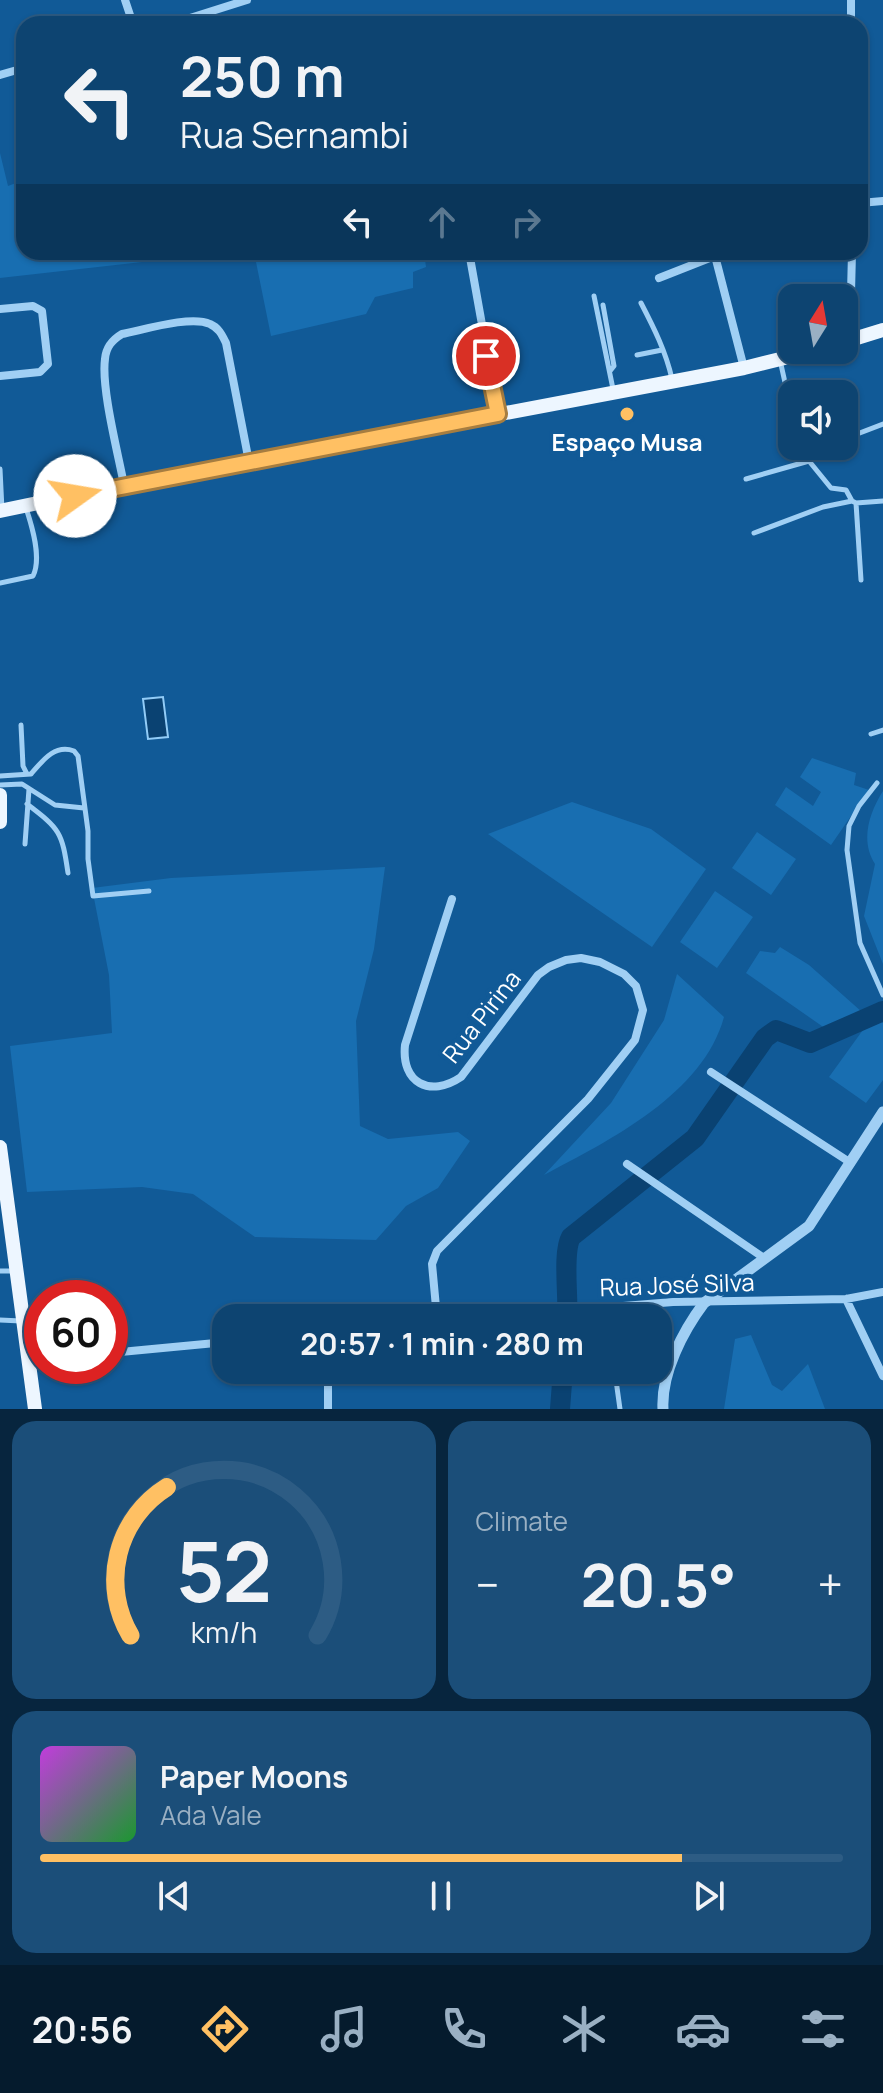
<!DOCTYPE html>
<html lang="en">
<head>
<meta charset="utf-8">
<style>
	:root { --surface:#0d4471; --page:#1b4e79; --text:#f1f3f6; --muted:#9ab0c3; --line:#2d5c84; --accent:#ffc063 }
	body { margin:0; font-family:Manrope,sans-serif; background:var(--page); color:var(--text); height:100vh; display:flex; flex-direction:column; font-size:30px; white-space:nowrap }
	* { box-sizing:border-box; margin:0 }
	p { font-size:26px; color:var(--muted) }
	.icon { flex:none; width:44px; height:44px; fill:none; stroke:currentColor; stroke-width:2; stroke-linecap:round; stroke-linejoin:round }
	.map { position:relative; height:1409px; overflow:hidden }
	.panel { display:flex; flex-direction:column; gap:12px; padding:12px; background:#07253e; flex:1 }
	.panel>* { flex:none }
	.top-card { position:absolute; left:16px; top:16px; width:852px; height:244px; border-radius:24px; box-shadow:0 2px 6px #0004,0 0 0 2px var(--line); background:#0d4471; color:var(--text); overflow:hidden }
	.needle { width:52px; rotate:11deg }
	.tools { position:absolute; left:778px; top:284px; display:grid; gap:16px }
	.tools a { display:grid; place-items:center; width:80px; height:80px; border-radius:16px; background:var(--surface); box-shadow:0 2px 6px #0004,0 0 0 2px var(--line); font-size:40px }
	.speed { position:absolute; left:24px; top:1280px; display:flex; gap:16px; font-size:40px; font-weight:700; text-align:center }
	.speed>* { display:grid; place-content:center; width:104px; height:104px; border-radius:50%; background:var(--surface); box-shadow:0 2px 6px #0004,0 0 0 2px var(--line); line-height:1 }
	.speed .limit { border:12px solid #d22; background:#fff; color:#111 }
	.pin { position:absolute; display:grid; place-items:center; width:68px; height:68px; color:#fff; margin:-34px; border:4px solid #fff; border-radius:50%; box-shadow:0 2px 8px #0007 }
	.me { position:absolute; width:88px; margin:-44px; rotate:77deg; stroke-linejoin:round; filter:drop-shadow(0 0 6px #0008) }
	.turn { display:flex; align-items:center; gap:28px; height:168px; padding:0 32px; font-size:36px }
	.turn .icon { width:104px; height:104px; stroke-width:2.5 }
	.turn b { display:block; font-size:56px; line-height:68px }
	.lanes { display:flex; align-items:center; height:76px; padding:0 32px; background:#0003; justify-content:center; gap:40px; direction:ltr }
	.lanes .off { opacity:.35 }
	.big { font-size:60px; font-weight:700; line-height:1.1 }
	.panel .widget { flex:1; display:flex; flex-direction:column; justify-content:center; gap:12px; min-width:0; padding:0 28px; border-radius:24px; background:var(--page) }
	.panel .dial { align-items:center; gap:0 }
	.dial svg { height:208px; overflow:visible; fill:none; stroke:var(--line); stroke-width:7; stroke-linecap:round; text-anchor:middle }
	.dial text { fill:var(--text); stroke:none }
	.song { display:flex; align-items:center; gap:24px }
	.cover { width:96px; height:96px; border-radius:12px; background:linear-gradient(135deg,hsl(290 70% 55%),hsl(130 70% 35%)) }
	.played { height:8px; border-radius:4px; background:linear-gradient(90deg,var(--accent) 80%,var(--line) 80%) }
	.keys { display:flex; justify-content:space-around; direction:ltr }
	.heat { display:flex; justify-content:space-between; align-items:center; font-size:44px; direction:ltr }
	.panel .tiles { flex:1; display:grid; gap:12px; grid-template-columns:1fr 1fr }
	.widget:last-child { grid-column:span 2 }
	.trip { position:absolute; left:212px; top:1304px; width:460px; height:80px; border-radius:24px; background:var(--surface); box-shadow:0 2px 6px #0004,0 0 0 2px var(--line); font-weight:700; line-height:80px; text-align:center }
	.dock { display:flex; height:128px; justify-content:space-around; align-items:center; background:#051b2d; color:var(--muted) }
	.dock .icon { width:56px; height:56px }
	.dock .active { color:var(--accent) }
	.dock b { font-size:36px; color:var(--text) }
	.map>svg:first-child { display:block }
	.green { fill:#186eb1 }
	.water { fill:#0a4272; stroke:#92ccf7; stroke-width:2 }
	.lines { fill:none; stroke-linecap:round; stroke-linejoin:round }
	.river { stroke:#0a4272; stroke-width:20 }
	.service { stroke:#a0cff4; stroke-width:5 }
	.minor { stroke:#a0cff4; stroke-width:8 }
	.tertiary { stroke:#a0cff4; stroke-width:11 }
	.primary { stroke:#edf6ff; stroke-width:14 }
	.route-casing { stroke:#a67d40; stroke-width:20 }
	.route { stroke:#ffc063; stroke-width:14 }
	.poi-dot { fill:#ffc063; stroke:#115a97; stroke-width:3 }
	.labels { text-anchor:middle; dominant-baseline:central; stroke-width:8; stroke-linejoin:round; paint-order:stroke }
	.poi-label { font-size:24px; font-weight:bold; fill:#fff; stroke:#115a97 }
	.street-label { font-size:24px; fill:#fff; stroke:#115a97 }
</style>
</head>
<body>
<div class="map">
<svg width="883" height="1409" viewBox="0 0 883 1409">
	<rect width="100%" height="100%" fill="#115a97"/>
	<!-- green -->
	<path class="green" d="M0 153 8 186 24 180V252H151L160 260 0 278Z
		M296 252H424L426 267 413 272V288L375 297 366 314 271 336 256 262Z
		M812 758 856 773 854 785 869 790 831 845 775 805 786 787 813 806 821 792 800 777Z
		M883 791V964L864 916 875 864C860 841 869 813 883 791Z
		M572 802 651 829 706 869 652 947 488 834Z
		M757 832 796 859 771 895 732 868Z
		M385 867 374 949 356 1021 360 1126 388 1139 458 1132 470 1141 438 1188 406 1206 376 1240 255 1237 193 1194 142 1187 27 1192 10 1046 112 1033 109 975 92 888 171 878Z
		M715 891 753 917 717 968 680 942Z
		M780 947 809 965 862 1012 829 1031 746 973 760 951 775 953Z
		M677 974 724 1017C703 1094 610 1140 544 1175L611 1103 664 1020Z
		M873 1016 883 1023V1080L866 1103 829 1077Z
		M751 1335 772 1385 782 1391 808 1364 825 1409H724L735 1339Z"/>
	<!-- water -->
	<path class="water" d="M163 697 168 737 148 739 143 699Z"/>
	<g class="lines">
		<!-- river -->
		<path class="river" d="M567 1318C569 1297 562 1253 571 1237L695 1138 765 1038 776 1030 810 1043 883 1011
			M560 1409 563 1370"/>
		<!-- service -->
		<path class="service" d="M24 100 22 117 24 125
			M594 296 613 389
			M641 303C654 328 666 352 672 379
			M603 305 614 366 610 371
			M637 355 662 350
			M780 360 792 414
			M844 439 883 424
			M800 446 809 461 831 488 846 490 852 501 856 503 883 501
			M803 454 824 446
			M0 469 2 510
			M746 479 809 461
			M856 503 861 580
			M754 533 823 507 852 501
			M0 583 33 576C42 558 32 526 26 508
			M21 725 23 766 27 774
			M871 734 883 730
			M0 776 31 774C43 760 55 744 74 751L78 756 88 831V859L93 896 149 891
			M877 783 859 806 849 826 847 850 860 943 883 995
			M0 785 22 784 55 805 84 808
			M27 804C60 829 62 832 68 873
			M25 844 29 789
			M0 1271H16
			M631 1305 637 1318
			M0 1320 21 1321
			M658 1362 665 1377
			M615 1373 620 1409"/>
		<!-- minor -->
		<path class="minor" d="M125 0 133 24
			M851 0V24
			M171 24 247 0
			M0 75 24 68
			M860 203 883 201
			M469 252 498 414
			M714 252 744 368
			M852 252 851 293 856 339
			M659 278 725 252
			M0 309 33 306 42 311 48 364 40 372 0 376
			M124 485C118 453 101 388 105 359 106 347 112 340 122 334 143 330 191 315 210 324 219 328 222 335 226 343L249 462
			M711 1072 851 1163
			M627 1164 764 1258
			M846 1299 883 1376
			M437 1318 432 1264 437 1251 588 1099 635 1040 643 1010 636 986 624 974 600 962 581 958 566 960 549 967 538 975 461 1077C430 1098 401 1083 405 1045L452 899
			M473 1318 673 1302 846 1299 883 1292
			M110 1353 226 1342
			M328 1409V1370"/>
		<!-- tertiary -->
		<path class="tertiary" d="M663 1409C661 1373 683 1331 704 1303L809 1226 883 1112"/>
		<!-- primary -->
		<path class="primary" d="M844 342 883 330
			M0 511 124 485 744 368 817 350
			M0 795V822
			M0 1147 35 1409"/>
	</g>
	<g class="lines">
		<defs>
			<path id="route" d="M75 496 498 414 486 356"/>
		</defs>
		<!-- route casing -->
		<use href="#route" class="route-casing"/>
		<!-- route -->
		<use href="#route" class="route"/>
	</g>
	<!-- markers -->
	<circle class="poi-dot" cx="627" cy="414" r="8"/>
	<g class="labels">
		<!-- poi labels -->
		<g class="poi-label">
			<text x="627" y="441">Espaço Musa</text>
		</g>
		<!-- street labels -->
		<g class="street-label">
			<text transform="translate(481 1016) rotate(-52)">Rua Pirina</text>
			<text transform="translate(677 1284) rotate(-2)">Rua José Silva</text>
		</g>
	</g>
</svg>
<div class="tools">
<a><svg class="needle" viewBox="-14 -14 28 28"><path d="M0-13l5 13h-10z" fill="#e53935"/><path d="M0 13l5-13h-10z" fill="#9ab0c3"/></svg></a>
<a><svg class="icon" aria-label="sound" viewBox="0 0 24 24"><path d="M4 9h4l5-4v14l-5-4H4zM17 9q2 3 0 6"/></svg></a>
</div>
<div class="speed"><div class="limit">60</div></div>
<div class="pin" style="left:486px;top:356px;background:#d93025"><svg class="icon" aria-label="arrive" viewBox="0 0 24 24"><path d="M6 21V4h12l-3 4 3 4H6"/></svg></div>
<svg class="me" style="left:75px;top:496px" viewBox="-20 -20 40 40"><circle r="19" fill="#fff"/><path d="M0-13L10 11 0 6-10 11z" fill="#ffc063"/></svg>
<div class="trip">20:57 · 1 min · 280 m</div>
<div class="top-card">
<div class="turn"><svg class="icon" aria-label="left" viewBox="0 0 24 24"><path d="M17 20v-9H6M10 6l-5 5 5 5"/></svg><div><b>250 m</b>Rua Sernambi</div></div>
<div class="lanes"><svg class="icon" aria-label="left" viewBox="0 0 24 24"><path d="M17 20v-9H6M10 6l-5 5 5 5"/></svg><svg class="icon off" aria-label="ahead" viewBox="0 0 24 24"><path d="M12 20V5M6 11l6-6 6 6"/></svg><svg class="icon off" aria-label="right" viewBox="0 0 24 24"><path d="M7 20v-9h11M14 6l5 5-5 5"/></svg></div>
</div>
</div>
<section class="panel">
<div class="tiles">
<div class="widget dial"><svg viewBox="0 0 100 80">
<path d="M14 69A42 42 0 1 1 86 69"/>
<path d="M14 69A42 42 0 0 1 28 12" stroke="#ffc063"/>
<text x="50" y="56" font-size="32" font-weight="700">52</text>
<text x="50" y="72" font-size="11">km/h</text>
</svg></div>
<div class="widget"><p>Climate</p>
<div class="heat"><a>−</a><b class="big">20.5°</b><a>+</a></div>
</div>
<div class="widget">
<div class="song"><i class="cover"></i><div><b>Paper Moons</b><p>Ada Vale</p></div></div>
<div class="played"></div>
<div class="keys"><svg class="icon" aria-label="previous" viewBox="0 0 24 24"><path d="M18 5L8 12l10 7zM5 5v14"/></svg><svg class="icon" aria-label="pause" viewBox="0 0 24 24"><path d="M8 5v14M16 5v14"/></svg><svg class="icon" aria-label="next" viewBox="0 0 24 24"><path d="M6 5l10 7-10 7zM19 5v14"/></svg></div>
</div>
</div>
</section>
<nav class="dock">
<b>20:56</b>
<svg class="icon active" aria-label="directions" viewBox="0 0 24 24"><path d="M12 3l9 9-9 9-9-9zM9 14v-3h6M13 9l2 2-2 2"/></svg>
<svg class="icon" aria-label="music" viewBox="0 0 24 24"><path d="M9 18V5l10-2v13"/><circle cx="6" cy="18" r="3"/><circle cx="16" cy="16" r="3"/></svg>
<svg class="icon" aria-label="phone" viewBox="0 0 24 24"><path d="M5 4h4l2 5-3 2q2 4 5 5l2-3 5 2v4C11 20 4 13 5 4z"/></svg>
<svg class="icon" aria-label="climate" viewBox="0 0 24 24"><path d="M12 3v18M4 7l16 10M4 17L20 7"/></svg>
<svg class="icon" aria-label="car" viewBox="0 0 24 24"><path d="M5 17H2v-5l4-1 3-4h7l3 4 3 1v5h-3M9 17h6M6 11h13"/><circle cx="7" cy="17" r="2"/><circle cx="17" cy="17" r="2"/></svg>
<svg class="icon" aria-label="filters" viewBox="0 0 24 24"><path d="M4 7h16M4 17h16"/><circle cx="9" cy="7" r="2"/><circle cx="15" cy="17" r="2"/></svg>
</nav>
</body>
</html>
